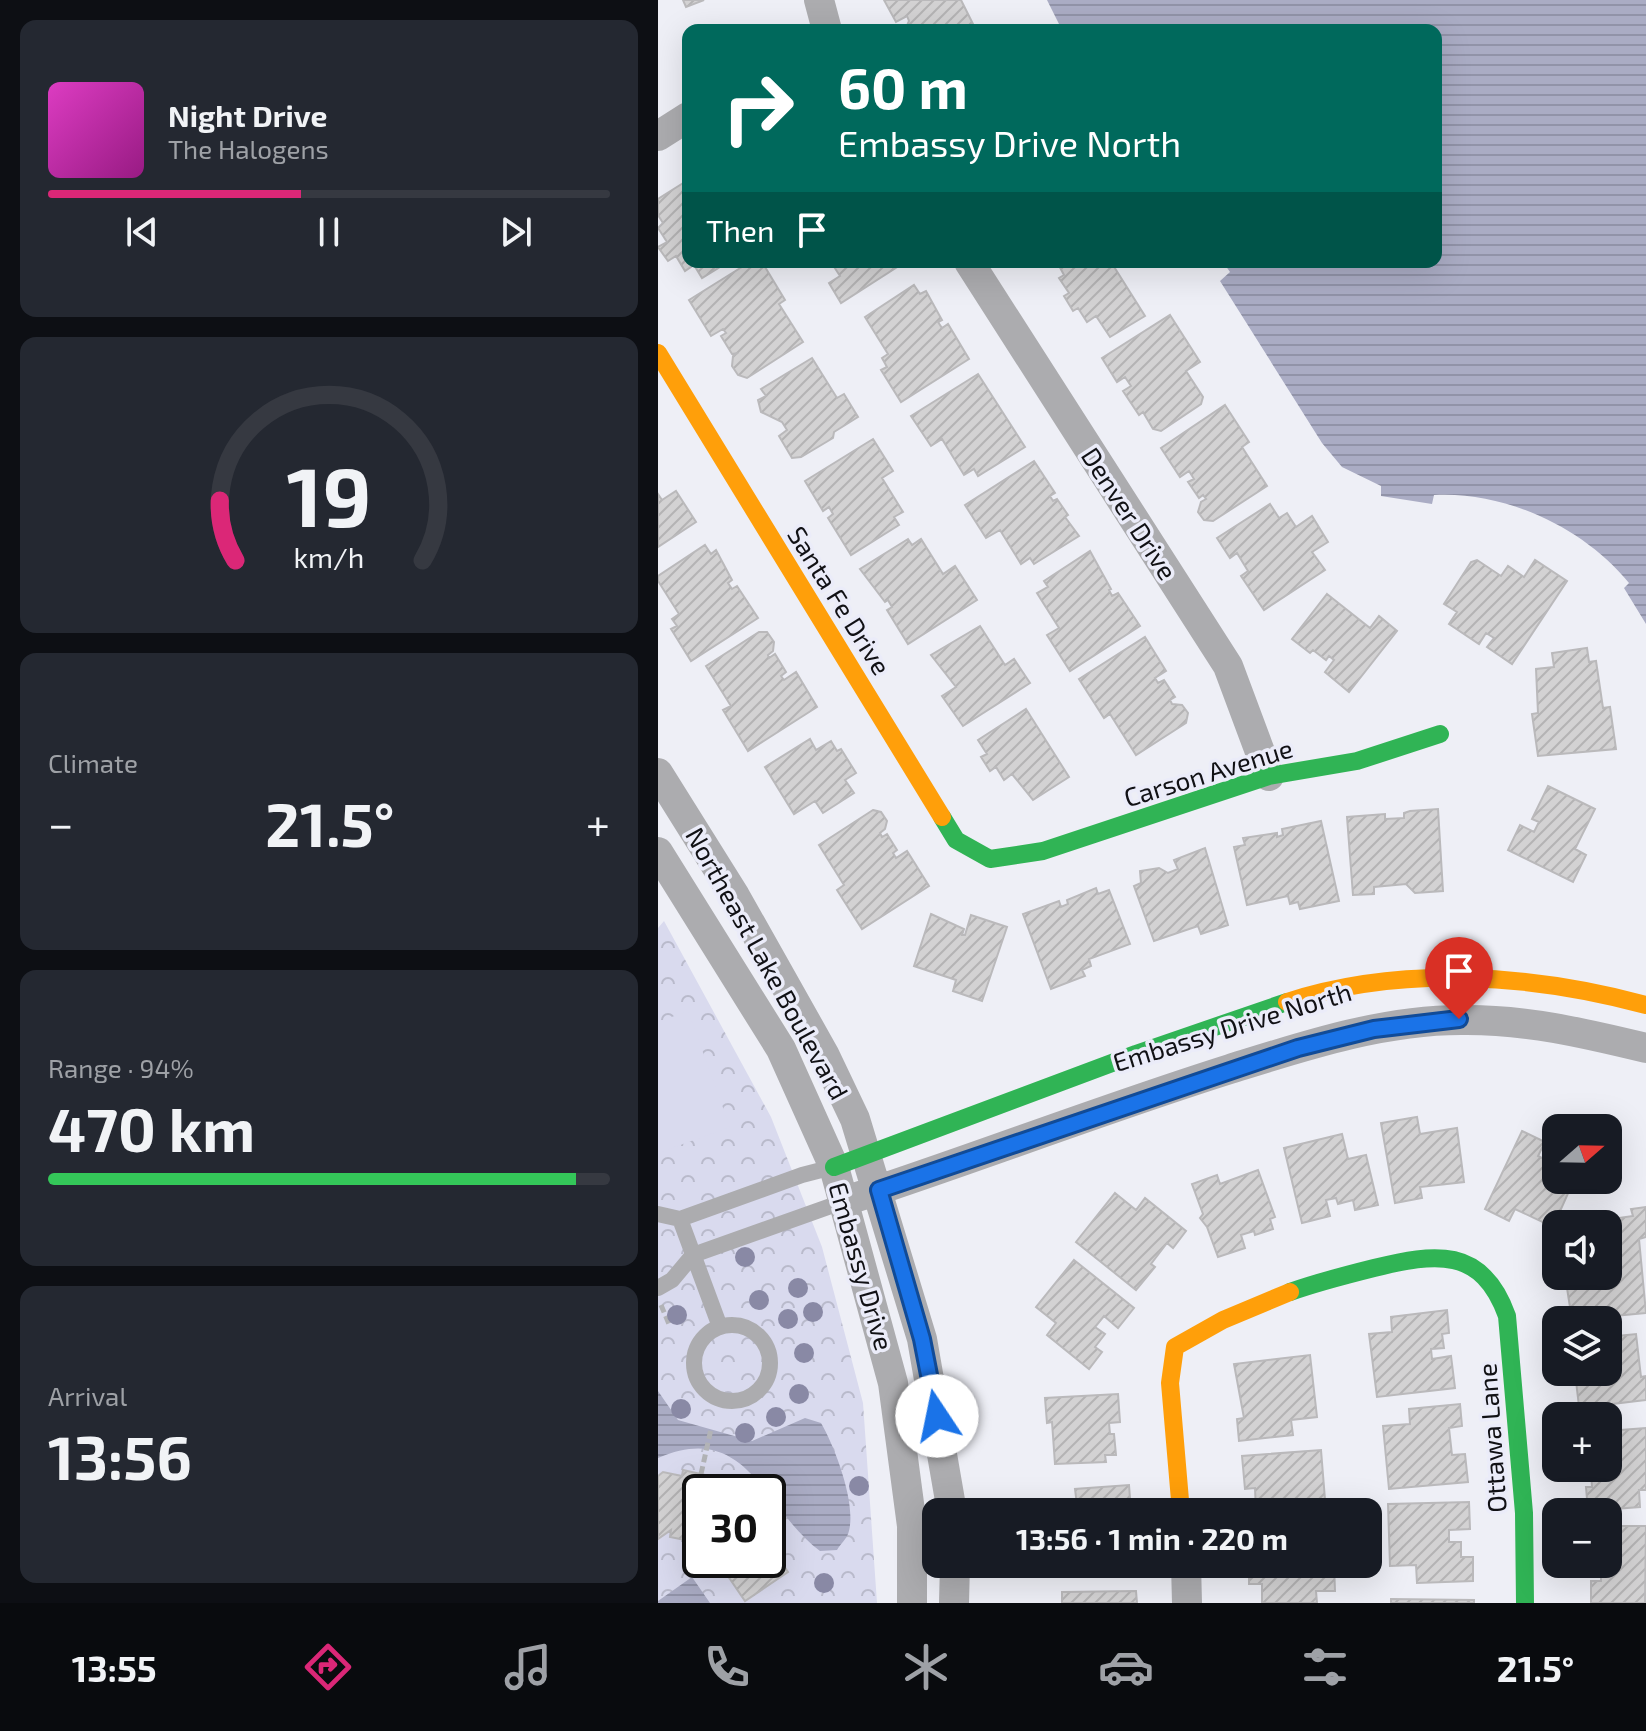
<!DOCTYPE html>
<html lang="en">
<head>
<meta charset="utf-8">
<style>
	:root { --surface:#171b24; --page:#242831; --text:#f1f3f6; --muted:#9ea1a6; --line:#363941; --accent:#db2777 }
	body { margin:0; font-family:"Exo 2",sans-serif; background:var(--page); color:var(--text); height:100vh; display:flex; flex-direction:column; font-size:30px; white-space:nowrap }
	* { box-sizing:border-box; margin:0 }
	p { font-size:26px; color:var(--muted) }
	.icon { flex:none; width:44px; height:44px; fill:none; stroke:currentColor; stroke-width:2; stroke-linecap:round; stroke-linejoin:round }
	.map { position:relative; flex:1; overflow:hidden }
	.side { display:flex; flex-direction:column; gap:20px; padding:20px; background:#0d0f14; width:658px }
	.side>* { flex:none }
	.hud { position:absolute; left:24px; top:24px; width:760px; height:244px; border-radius:16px; box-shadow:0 8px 32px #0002; background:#00695c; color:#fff; overflow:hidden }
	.needle { width:52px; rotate:70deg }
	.controls { position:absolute; left:884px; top:1114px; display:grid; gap:16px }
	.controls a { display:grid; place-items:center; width:80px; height:80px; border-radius:16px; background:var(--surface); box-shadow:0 8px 32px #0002; font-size:40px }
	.speed { position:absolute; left:24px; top:1474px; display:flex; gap:16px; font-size:40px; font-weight:700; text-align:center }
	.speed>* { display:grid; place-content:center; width:104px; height:104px; border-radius:50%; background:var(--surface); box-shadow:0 8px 32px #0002; line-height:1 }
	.speed .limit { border:4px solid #111; border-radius:12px; background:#fff; color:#111 }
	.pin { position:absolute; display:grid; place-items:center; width:68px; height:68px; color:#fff; margin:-82px -34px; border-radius:50% 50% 50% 0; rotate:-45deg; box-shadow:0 0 8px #0007 }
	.pin .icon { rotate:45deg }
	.me { position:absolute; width:88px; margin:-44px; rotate:349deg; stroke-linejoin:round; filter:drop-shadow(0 0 6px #0008) }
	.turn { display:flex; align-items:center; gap:28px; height:168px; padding:0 24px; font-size:36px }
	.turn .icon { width:104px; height:104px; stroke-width:2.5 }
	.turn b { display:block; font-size:56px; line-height:68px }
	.then { display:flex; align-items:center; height:76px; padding:0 24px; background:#0003; gap:16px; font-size:30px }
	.big { font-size:60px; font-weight:700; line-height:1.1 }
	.side .card { flex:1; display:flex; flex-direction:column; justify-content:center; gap:12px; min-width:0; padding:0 28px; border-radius:16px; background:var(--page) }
	.side .dial { align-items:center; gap:0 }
	.dial svg { height:208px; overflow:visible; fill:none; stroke:var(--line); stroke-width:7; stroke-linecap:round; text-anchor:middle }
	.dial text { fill:var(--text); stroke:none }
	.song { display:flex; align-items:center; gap:24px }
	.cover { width:96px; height:96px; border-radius:12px; background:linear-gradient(135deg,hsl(310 70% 55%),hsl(310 70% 35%)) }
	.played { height:8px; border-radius:4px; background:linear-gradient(90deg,var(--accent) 45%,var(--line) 45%) }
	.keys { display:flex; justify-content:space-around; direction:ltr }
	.heat { display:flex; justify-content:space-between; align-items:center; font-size:44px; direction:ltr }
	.charge { height:12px; border-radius:6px; background:linear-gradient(90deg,#34c759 94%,var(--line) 0) }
	.trip { position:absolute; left:264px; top:1498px; width:460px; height:80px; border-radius:16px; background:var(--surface); box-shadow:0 8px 32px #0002; font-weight:700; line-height:80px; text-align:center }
	.dock { display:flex; height:128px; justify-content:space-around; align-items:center; background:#090b0e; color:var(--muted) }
	.dock .icon { width:56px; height:56px }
	.dock .selected { color:var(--accent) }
	.dock b { font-size:36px; color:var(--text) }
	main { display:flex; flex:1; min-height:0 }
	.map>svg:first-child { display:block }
	.park { fill:url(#park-crowns); fill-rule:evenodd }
	.pitch { fill:#d9daee }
	.water { fill:url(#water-rules) }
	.building { fill:url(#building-hatch); stroke:#bab9bb; stroke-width:2 }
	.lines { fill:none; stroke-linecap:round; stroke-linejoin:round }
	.path { stroke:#b2b3b6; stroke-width:5; stroke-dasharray:8 4; stroke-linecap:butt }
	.lane { stroke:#acacaf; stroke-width:16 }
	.street { stroke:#acacaf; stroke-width:30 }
	.fast { stroke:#30b455; stroke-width:18 }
	.slow { stroke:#ff9f0a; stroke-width:18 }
	.tree { fill:#8989a5 }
	.route-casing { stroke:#114b97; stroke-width:20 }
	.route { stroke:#1a73e8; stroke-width:14 }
	.labels { text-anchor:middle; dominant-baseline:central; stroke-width:7; stroke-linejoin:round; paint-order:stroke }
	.street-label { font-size:26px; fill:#111115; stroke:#ebecf9 }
</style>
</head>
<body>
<main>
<section class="side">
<div class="card">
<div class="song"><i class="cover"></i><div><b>Night Drive</b><p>The Halogens</p></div></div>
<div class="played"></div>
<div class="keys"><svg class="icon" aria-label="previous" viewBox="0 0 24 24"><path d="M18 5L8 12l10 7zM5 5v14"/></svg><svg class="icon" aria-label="pause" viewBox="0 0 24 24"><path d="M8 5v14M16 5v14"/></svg><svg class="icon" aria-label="next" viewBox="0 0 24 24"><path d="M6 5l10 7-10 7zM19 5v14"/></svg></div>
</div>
<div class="card dial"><svg viewBox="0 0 100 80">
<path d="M14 69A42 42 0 1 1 86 69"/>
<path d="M14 69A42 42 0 0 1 8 46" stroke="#db2777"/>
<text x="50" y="56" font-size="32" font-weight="700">19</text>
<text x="50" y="72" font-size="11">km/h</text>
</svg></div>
<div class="card"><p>Climate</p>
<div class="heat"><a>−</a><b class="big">21.5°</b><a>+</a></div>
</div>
<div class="card"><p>Range · 94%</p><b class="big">470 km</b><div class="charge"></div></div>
<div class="card"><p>Arrival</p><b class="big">13:56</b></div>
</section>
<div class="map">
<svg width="988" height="1603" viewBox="0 0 988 1603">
	<defs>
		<pattern id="park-crowns" width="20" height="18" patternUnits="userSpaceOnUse" patternTransform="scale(2)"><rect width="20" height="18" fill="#d9daee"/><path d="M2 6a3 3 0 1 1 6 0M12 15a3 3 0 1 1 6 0" fill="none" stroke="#b9bacb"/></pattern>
		<pattern id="water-rules" width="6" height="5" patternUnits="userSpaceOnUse" patternTransform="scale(2)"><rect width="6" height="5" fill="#aaacc4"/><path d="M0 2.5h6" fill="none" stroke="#9193a8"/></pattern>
		<pattern id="building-hatch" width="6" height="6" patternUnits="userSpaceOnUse" patternTransform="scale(2)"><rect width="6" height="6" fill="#d3d2d3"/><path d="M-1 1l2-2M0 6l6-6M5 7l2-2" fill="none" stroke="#b4b3b4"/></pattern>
	</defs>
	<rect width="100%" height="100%" fill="#eeeff6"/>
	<!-- park -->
	<path class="park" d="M6 921 113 1117 164 1247 205 1403 219 1603H0V928ZM42 1492H110V1560H42Z"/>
	<!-- pitch -->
	<path class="pitch" d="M30 1011 72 1127 0 1153V1022Z"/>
	<!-- water -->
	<path class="water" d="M389 0H988V624L966 588 971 583C926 528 848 491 776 495L774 504 723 496V486L684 467 664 443 562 281 572 272 565 262H778V30H404Z
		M0 1391 20 1420 94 1441 147 1418 163 1423C177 1447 200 1507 190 1534 188 1539 182 1545 179 1550L162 1551C106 1510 90 1419 0 1458Z
		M34 1577 52 1603H0V1601Z"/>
	<!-- building -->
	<path class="building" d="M25 0H46L28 7Z
		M226 0H303L318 30H247L251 21 249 16 238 22Z
		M30 180V262H70L44 278 36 265 27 271 18 256 10 261 0 247 9 242 0 228 5 223 0 215V199Z
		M92 262H104L127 300 121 304 145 342 89 378 80 375 74 366 75 356 80 353 74 354 63 336 68 333 65 329 53 336 31 300Z
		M173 262H247L183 303 171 283 182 276Z
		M399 262H453L487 316 452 337 438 316 429 322 420 308 415 311 406 296 411 293 401 278 406 275Z
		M256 285 262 294 268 291 284 320 280 322 284 328 290 324 311 359 243 402 223 370 229 367 224 358 230 354 207 317Z
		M512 315 542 362 528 371 545 397 543 404 503 431 495 429 485 412 481 415 465 391 473 386 467 377 459 382 444 358Z
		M154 358 179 398 186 394 200 417 176 432 175 438 143 457 134 458 121 436 129 430 124 422 103 412 100 400 108 396 103 389Z
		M320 374 367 447 320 476 316 469 306 475 284 439 273 446 253 416Z
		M567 405 591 442 584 447 609 486 555 521 546 520 540 512 543 502 548 499 545 495 541 498 530 482 536 479 531 471 522 477 503 448Z
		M215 439 235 471 224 478 245 512 236 517 241 525 193 555 170 518 175 514 171 507 165 511 147 481Z
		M376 461 397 493 392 496 395 501 399 499 410 515 407 517 421 536 376 564 372 558 363 564 342 530 328 538 307 505Z
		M18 491 38 522 0 547V494L4 500Z
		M612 504 621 518 629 513 638 527 654 516 670 542 654 552 667 570 606 610 583 576 590 571 579 553 572 558 559 538Z
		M250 539 254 545 263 539 285 574 297 566 319 600 250 644 229 610 234 607 230 600 227 602 202 569Z
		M47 545 53 554 58 550 74 580 70 583 74 589 79 586 100 618 33 661 13 629 19 626 14 619 21 614 0 581V576Z
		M432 551 453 589 451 590 454 596 460 593 482 626 412 671 389 635 401 628 379 593 390 587 386 581Z
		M819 560 843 576 850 566 866 577 877 560 909 581 854 664 829 647 836 638 828 633 821 644 791 624 799 612 786 604 813 562Z
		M669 594 712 628 721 616 739 631 691 692 667 672 676 660 671 656 668 660 655 650 652 653 634 639Z
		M322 626 347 665 356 659 372 683 305 726 284 696 298 687 273 655Z
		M101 632H109L116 642 115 651 110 655 111 658 117 654 128 672 123 676 126 680 138 672 159 707 90 751 65 710 73 706 48 666Z
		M487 637 508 671 497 678 500 683 506 680 517 697 512 700 514 704 524 705 530 713 528 723 478 755 452 714 446 718 421 679Z
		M929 648 931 662 938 661 945 708 952 707 958 749 880 756 874 714 880 713 878 669 896 667 894 653Z
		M368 709 411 777 375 800 354 774 346 780 338 767 332 771 323 757 329 754 320 740Z
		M152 739 158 750 173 741 179 751 183 749 198 773 187 780 196 793 165 813 157 801 136 814 107 767Z
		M890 786 937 809 917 849 928 855 915 882 850 850 862 825 876 832 881 822 874 819Z
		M780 809 785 891 757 893 748 884 716 887V894L695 895 689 817 727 814V819L746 818V813L752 811Z
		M215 810 223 812 229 821 227 829 222 833 224 837 229 834 239 850 235 853 238 858 249 851 271 886 204 929 179 890 186 885 161 845Z
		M663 821 681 901 642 909 640 902 632 904 630 896 589 905 576 847 587 845 585 838 619 833V837L625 835 624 829Z
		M547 848 570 925 543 934 540 926 496 941 476 886 483 883 482 871 501 868 510 873 520 869 516 860Z
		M438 888 440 894 451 890 472 944 431 959 433 966 424 970 427 976 393 989 365 914 401 901 403 907 410 904 409 900Z
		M273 914 306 929 304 935H307L313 915 349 927 324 1001 295 991 298 980 256 966Z
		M759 1117 762 1134 799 1128 806 1182 762 1187 764 1198 737 1203 723 1123Z
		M864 1131 887 1142 880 1156 898 1165V1180H916L895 1227 857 1209 851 1221 827 1209Z
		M684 1134 690 1159 708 1155 720 1205 697 1210 695 1200 680 1204 678 1198 668 1200 672 1216 644 1223 626 1148Z
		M600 1170 617 1217 612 1219 615 1229 597 1235 596 1231 583 1235 587 1248 560 1257 549 1227 542 1218 545 1214 534 1184 559 1175 562 1184Z
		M457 1193 478 1210 487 1198 528 1231 515 1248 509 1243 493 1264 497 1267 478 1290 418 1242Z
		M988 1207V1237L981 1239 988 1313 914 1320 909 1288 917 1287 915 1276H950V1224L947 1220 975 1216 973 1209Z
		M416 1260 476 1308 460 1328 446 1316 437 1327 447 1334 437 1347 444 1352 431 1369 389 1335 398 1323 378 1307Z
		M789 1310 791 1333 784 1334 786 1348 773 1349 774 1359 793 1356 797 1388 719 1397 711 1334 734 1332 733 1317Z
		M978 1334 983 1377 988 1376V1400L946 1405V1412L922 1415 918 1381 928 1380 924 1372H950V1337Z
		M652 1355 659 1417 633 1420 635 1435 581 1441 579 1419 586 1418 576 1364Z
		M460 1394 462 1422 451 1423 452 1434H456L458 1455H447L448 1462 397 1464 394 1422 389 1423 387 1398Z
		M802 1404 804 1426 791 1428 794 1455 807 1454 810 1482 731 1489 725 1426 752 1424 751 1409Z
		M988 1428V1490H981L982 1507 930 1511 928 1487H934L933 1472 950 1468V1431Z
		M663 1450 668 1512H598L597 1488 587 1489 584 1456Z
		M25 1470 56 1477 52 1492H42V1543L12 1537 13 1530 0 1539V1476L5 1472 24 1476Z
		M471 1485 473 1512H392L391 1506 419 1505 417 1489Z
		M811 1502 812 1529 791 1530V1542H803V1557H815V1581L759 1583 758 1565 732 1566 730 1504Z
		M950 1526H988L987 1603H933V1581H943V1567H950Z
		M110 1543 130 1572 87 1601 59 1560H110Z
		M395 1564H470L395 1569Z
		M591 1564H676L677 1591H658L659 1603H604V1584H591Z
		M478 1591 479 1603H404V1592Z
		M733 1599 816 1600V1603H733Z"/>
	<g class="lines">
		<!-- path -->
		<path class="path" d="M3 1305 11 1324
			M43 1474 53 1429"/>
		<!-- lane -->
		<path class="lane" d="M0 1214 22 1219 144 1175 175 1167
			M22 1219 62 1327
			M0 1288 14 1280 35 1255 187 1201
			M36 1363a38 38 0 1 1 76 0a38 38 0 1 1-76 0Z"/>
		<!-- street -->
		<path class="street" d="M161 0 169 30
			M0 136 30 117
			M311 262 570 666 611 776
			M0 773 77 896 166 1054 197 1119 264 1339 294 1512
			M0 852 123 1049 176 1167 235 1383 254 1526V1603
			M187 1201C316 1159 442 1110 572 1069 646 1046 724 1020 803 1020 867 1019 926 1033 988 1048
			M528 1564 529 1603
			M296 1603 297 1564"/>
		<!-- fast -->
		<path class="fast" d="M284 817 298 840 332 859 385 851 611 776 699 761 782 734
			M176 1167 478 1054 629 1002
			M632 1292C660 1282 688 1275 716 1268 777 1253 824 1246 849 1316L866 1513 867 1603"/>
		<!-- slow -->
		<path class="slow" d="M0 353 284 817
			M629 1002C743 965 873 974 988 1005
			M523 1512 512 1383 517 1347 565 1320 632 1292"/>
	</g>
	<!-- trees -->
	<g class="tree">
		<circle cx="87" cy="1257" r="10"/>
		<circle cx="140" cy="1288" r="10"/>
		<circle cx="101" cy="1300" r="10"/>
		<circle cx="155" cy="1312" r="10"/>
		<circle cx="19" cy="1315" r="10"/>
		<circle cx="130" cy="1319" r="10"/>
		<circle cx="146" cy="1353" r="10"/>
		<circle cx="141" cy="1394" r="10"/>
		<circle cx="23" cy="1409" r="10"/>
		<circle cx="118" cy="1417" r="10"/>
		<circle cx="87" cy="1433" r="10"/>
		<circle cx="201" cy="1486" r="10"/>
		<circle cx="166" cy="1583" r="10"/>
	</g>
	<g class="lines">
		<defs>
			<path id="route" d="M279 1416 264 1339 221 1190 640 1048 716 1029 801 1019"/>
		</defs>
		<!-- route casing -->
		<use href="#route" class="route-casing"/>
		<!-- route -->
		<use href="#route" class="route"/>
	</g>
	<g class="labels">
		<!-- street labels -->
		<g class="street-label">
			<text transform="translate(472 513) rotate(57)">Denver Drive</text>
			<text transform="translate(182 600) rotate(58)">Santa Fe Drive</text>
			<text transform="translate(550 772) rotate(-17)">Carson Avenue</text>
			<text transform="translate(110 963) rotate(61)">Northeast Lake Boulevard</text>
			<text transform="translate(574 1026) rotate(-17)">Embassy Drive North</text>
			<text transform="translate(204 1266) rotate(74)">Embassy Drive</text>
			<text transform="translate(833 1438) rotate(-94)">Ottawa Lane</text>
		</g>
	</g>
</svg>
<div class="controls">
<a><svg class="needle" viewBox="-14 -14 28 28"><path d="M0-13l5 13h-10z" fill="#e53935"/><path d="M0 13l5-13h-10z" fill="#9ea1a6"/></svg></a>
<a><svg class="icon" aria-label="sound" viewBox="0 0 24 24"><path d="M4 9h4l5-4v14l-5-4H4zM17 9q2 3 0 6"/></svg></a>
<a><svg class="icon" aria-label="layers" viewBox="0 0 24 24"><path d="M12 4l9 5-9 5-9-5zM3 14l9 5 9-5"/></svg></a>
<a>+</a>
<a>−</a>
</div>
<div class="speed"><div class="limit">30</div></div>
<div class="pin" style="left:801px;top:1019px;background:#d93025"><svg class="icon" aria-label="arrive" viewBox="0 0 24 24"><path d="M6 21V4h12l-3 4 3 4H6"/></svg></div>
<svg class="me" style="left:279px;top:1416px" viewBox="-20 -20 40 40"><circle r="19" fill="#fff"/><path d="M0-13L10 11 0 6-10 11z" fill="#1a73e8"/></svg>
<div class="trip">13:56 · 1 min · 220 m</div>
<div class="hud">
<div class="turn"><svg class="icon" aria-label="right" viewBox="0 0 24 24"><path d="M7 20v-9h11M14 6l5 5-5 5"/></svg><div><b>60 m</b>Embassy Drive North</div></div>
<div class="then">Then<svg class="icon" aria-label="arrive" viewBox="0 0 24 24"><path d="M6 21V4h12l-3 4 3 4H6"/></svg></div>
</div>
</div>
</main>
<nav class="dock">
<b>13:55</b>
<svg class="icon selected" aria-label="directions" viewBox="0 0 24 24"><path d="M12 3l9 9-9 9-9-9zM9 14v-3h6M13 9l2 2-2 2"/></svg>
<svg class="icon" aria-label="music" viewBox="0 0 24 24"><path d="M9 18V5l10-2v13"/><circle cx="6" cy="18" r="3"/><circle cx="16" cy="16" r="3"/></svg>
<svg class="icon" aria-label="phone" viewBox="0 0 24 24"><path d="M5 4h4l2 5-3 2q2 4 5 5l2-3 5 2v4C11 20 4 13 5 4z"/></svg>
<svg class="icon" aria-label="climate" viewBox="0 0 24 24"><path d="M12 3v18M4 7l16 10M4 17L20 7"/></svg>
<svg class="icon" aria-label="car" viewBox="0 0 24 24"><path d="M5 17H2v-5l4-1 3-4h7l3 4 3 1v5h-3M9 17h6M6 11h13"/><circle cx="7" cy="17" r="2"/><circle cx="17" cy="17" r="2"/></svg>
<svg class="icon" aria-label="filters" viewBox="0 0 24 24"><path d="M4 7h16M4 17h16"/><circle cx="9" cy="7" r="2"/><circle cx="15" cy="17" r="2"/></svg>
<b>21.5°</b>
</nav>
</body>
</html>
